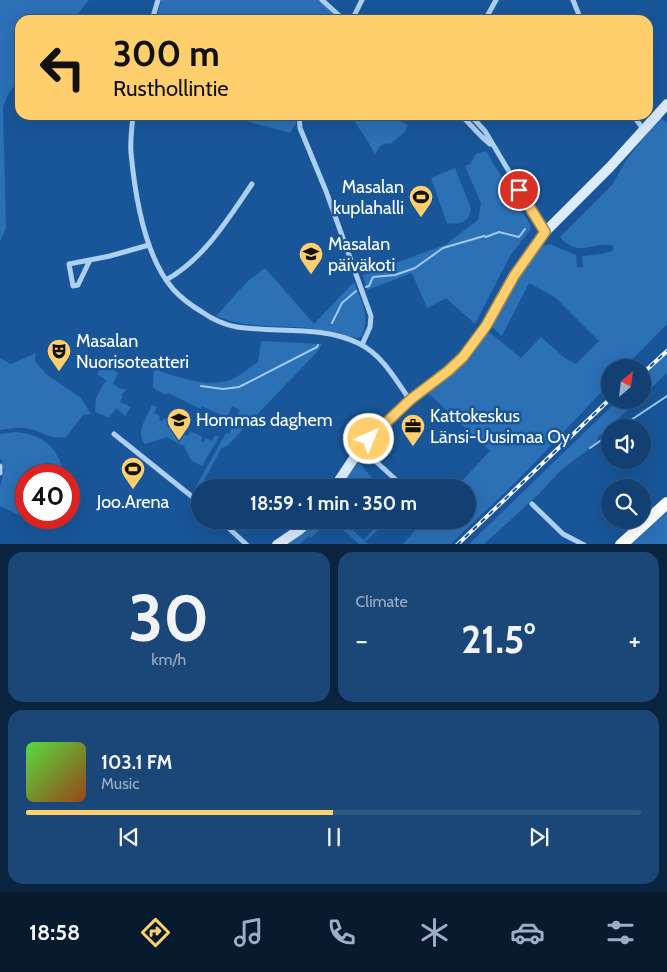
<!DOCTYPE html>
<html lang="en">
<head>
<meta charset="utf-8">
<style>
	:root { --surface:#124073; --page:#1b4778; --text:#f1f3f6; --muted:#9cafc4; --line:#315985; --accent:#ffcf6d }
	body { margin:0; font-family:Cabin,sans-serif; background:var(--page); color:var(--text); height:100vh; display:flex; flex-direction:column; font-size:19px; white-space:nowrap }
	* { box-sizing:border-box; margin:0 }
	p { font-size:16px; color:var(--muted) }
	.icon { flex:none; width:28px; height:28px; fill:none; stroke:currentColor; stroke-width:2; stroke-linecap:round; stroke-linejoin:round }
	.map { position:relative; height:544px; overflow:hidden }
	.details { display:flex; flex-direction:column; gap:8px; padding:8px; background:#0a233f; flex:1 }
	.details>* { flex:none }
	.hud { position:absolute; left:15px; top:15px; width:638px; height:105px; border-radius:15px; box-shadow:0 5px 20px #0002,0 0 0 1px var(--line); background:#ffcf6d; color:#111; overflow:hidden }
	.needle { width:32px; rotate:28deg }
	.tools { position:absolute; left:601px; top:359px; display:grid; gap:10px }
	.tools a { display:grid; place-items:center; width:50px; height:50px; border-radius:50%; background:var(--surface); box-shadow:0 5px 20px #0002,0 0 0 1px var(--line); font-size:25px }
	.speed { position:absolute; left:15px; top:464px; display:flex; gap:10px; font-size:25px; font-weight:700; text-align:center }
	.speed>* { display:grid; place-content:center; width:65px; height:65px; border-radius:50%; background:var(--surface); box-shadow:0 5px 20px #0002,0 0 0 1px var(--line); line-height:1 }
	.speed .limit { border:8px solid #d22; background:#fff; color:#111 }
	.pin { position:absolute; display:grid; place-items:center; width:42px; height:42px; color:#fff; margin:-21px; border:2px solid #fff; border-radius:50%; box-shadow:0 1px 5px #0007 }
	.me { position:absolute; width:55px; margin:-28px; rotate:44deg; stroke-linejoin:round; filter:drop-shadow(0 0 4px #0008) }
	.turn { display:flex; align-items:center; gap:18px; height:105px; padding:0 15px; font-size:22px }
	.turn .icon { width:65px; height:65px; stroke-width:2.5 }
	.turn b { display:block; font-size:35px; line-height:42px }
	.big { font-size:38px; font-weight:800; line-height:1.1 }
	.details .widget { flex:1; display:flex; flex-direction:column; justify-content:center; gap:8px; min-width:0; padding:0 18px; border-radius:15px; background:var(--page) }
	.details .dial { align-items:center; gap:0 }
	.dial b { font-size:65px; line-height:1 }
	.song { display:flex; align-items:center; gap:15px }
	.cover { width:60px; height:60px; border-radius:8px; background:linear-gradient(135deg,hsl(110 70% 55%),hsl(20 70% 35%)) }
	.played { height:5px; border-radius:2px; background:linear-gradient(90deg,var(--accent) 50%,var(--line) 50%) }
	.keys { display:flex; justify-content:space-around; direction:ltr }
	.heat { display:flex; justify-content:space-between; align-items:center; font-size:28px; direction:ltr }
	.details .tiles { flex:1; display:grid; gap:8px; grid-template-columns:1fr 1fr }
	.widget:last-child { grid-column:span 2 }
	.trip { position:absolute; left:191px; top:479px; width:285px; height:50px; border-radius:25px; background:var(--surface); box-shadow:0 5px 20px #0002,0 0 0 1px var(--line); font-weight:800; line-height:50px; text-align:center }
	.tabs { display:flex; height:80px; justify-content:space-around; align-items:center; background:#071a2e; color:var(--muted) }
	.tabs .icon { width:35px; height:35px }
	.tabs .active { color:var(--accent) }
	.tabs b { font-size:22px; color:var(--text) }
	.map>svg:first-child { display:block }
	.green { fill:#2c70b6 }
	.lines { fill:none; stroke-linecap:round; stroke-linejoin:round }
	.stream { stroke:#a0caf3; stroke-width:2 }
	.street { stroke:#adcff1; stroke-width:5 }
	.secondary { stroke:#dbebfc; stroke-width:10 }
	.highway { stroke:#fff; stroke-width:12 }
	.rail-casing { stroke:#fff; stroke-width:4 }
	.rail { stroke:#185699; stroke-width:2; stroke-dasharray:5.5; stroke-linecap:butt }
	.route-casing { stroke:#a68747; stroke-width:12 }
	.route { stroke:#ffcf6d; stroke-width:9 }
	.labels { text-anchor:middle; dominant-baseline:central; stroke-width:5; stroke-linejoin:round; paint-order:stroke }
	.poi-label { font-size:18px; fill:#fff; stroke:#185699; text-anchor:start }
</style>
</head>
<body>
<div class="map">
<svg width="667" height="545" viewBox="0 0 667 545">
	<rect width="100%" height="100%" fill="#185699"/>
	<!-- green -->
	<path class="green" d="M0 0H89L73 20H20V82C10 87 7 97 3 107L6 228 0 241Z
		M161 0H322L344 20H166L157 17Z
		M223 115H296V123L290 133Z
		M355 115H394L393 117 408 125 405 132 390 144C381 142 379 148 375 155 369 141 360 131 352 117Z
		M660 117 667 123V324L625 367 610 368V383L518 480 451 544H403L425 520H468V488L456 487 490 451 427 392C445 380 463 366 476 349 480 343 482 336 489 333L493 335 521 358 541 337 565 358 576 364 599 341 556 298 529 283 502 336 491 326 507 295 542 246 550 244 576 255 577 267H583L582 256 602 254 613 251V246C595 239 579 260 560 237L612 185 627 159Z
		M486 151 531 226 530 230 510 256 475 324 446 298 427 308 412 273 367 290 363 275 445 245 478 220 481 203 465 166 470 164 476 154Z
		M455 168 471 209C470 223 458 225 447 223L431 178Z
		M265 268 314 324 354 282C362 303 370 314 362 336L357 338C341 335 324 330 308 328 275 325 248 329 216 316L248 281Z
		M261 341 322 344 317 352 228 445 221 449 198 492 196 490V486L226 433 229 434 240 410 232 406 227 418 202 406 201 409 168 393 166 395 153 388 154 369C178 377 210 390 235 378 243 373 251 367 258 362Z
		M36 353 35 361 46 374 81 398 91 414 83 415 66 437C48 440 40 429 24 428 16 427 8 429 0 430V358L11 364Z
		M667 353V373L643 396V377Z
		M103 362 118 373 113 384 118 387V388L126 390 121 395 123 396 120 402 131 407 125 416 116 408 109 418 95 412 96 398 106 380 97 374Z
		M618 400H639L598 437 597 443 560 471 538 495 484 544 468 545Z
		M152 405 157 407 154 413 160 416 159 420 162 421 164 418 182 427 180 432 188 436 190 431 203 437 201 441 204 442 206 438 212 441 215 435 219 437 202 466 191 460 184 446 167 437 145 444C135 432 147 417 152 405Z
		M14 432C44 434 57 447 65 475H26V518H49L45 527 0 506V487L4 470 0 457V434Z
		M357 460 372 478 363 487 339 488Z
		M667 512V544H630Z
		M316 520H332L324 528 322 527 311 538 309 536 300 544 284 545 304 531Z
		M332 520H341L364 540 379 523 380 524 377 527 379 529 365 542 368 544H359Z"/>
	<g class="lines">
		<!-- stream -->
		<path class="stream" d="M366 287 369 286 373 277 395 275 415 268 443 248 484 236 486 237 499 232 519 237 525 229
			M332 323 342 303 356 291
			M201 386 223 389 239 387 317 347 318 345
			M619 428 667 396
			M590 448 610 434"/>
		<!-- street -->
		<path class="street" d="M322 0 344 20
			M573 0 581 20
			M152 20 158 0
			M352 20 362 0
			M485 20 496 0
			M133 115C132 127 130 140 131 153 135 195 144 256 173 289 181 298 192 306 202 312 212 319 225 325 237 327 277 333 322 325 360 344 383 356 395 379 410 400
			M299 115 300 128 326 191 371 316 370 327 362 345
			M461 115 482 137 490 144
			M470 115 485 131 545 232
			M633 115 643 129
			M90 260 78 285 73 286 69 264 110 256 149 245
			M166 280C204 259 228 219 252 184
			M114 434 200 503
			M361 448 405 488
			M0 466V473
			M532 504 563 534 584 545
			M220 520 247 545
			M412 521V520"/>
		<!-- secondary -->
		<path class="secondary" d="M334 488 356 455 377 430 410 400 448 371 463 357 486 326 514 276 545 232 610 167 667 104
			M277 545 299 530 310 520"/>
		<!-- highway -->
		<path class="highway" d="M621 545 667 503"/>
		<defs>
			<path id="rail" d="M642 374 667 351
				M457 545 610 399"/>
		</defs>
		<!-- rail casing -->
		<use href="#rail" class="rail-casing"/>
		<!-- rail -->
		<use href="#rail" class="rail"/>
	</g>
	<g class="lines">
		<defs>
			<path id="route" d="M369 439 410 400 448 371 463 357 486 326 514 276 545 232 519 190"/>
		</defs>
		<!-- route casing -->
		<use href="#route" class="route-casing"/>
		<!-- route -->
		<use href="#route" class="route"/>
	</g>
	<!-- icons -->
	<defs>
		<symbol id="stadium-pin" viewBox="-11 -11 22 30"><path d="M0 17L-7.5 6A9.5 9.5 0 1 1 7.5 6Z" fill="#ffcf6d" stroke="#185699"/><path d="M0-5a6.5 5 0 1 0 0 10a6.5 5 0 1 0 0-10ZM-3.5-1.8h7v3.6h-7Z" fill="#111"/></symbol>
		<symbol id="school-pin" viewBox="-11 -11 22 30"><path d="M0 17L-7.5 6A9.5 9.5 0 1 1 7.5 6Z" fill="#ffcf6d" stroke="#185699"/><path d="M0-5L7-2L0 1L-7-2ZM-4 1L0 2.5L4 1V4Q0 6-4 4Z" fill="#111"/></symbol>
		<symbol id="theatre-pin" viewBox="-11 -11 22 30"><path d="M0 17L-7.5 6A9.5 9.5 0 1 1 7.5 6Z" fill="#ffcf6d" stroke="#185699"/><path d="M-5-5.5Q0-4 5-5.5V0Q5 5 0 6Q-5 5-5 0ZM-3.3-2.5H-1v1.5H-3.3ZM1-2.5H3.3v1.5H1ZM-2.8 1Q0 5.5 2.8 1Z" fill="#111"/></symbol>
		<symbol id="office-pin" viewBox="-11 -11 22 30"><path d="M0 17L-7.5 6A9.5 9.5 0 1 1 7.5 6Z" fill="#ffcf6d" stroke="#185699"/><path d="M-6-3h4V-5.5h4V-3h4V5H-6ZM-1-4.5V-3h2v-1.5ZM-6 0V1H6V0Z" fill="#111"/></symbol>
	</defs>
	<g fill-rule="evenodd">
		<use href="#stadium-pin" x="407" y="183" width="28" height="38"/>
		<use href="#school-pin" x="297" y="240" width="28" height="38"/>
		<use href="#theatre-pin" x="45" y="337" width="28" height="38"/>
		<use href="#school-pin" x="165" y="406" width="28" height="38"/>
		<use href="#office-pin" x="399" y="412" width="28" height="38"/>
		<use href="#stadium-pin" x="119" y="455" width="28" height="38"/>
	</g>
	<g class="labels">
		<!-- poi labels -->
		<g class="poi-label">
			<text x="404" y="187" text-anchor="end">Masalan<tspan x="404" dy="21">kuplahalli</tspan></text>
			<text x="328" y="244">Masalan<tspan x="328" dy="21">päiväkoti</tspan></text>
			<text x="76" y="341">Masalan<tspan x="76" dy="21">Nuorisoteatteri</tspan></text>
			<text x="430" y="416">Kattokeskus<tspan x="430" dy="21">Länsi-Uusimaa Oy</tspan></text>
			<text x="196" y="420">Hommas daghem</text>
			<text x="133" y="502" text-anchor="middle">Joo.Arena</text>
		</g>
	</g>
</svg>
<div class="tools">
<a><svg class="needle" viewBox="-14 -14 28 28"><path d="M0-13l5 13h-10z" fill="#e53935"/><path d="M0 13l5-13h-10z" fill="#9cafc4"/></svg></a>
<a><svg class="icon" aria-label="sound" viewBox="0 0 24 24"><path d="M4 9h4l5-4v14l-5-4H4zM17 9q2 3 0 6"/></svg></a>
<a><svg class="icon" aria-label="search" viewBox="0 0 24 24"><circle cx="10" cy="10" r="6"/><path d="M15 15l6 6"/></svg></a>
</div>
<div class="speed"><div class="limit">40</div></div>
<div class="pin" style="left:519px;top:190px;background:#d93025"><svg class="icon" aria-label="arrive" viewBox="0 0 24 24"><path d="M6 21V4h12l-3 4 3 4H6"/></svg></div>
<svg class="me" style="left:369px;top:439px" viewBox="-20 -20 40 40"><circle r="17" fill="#ffcf6d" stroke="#fff" stroke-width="3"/><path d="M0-11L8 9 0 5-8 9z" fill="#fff"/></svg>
<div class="trip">18:59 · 1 min · 350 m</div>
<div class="hud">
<div class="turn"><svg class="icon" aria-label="left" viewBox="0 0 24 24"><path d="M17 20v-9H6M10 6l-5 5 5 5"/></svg><div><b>300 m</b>Rusthollintie</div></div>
</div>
</div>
<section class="details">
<div class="tiles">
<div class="widget dial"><b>30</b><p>km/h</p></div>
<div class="widget"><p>Climate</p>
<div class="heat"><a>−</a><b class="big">21.5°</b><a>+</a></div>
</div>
<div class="widget">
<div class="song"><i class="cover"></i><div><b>103.1 FM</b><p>Music</p></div></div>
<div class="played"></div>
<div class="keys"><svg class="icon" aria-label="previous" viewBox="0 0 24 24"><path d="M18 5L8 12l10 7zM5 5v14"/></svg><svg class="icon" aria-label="pause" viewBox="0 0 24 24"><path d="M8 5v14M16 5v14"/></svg><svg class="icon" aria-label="next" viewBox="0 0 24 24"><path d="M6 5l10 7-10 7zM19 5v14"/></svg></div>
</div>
</div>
</section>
<nav class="tabs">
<b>18:58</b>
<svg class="icon active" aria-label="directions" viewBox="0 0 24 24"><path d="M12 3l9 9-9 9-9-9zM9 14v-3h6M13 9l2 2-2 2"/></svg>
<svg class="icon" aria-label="music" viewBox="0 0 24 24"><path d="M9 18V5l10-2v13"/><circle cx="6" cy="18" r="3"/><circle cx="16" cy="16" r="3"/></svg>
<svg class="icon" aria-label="phone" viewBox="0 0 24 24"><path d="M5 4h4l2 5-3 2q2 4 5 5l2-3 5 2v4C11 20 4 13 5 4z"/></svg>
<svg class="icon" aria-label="climate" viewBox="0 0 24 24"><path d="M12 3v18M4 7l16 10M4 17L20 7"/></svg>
<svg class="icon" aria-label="car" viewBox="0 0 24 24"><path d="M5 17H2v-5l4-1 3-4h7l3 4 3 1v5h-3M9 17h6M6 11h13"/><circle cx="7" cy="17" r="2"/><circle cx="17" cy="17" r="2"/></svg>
<svg class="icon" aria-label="filters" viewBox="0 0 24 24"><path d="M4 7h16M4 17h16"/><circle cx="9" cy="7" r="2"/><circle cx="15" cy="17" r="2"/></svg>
</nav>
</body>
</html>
